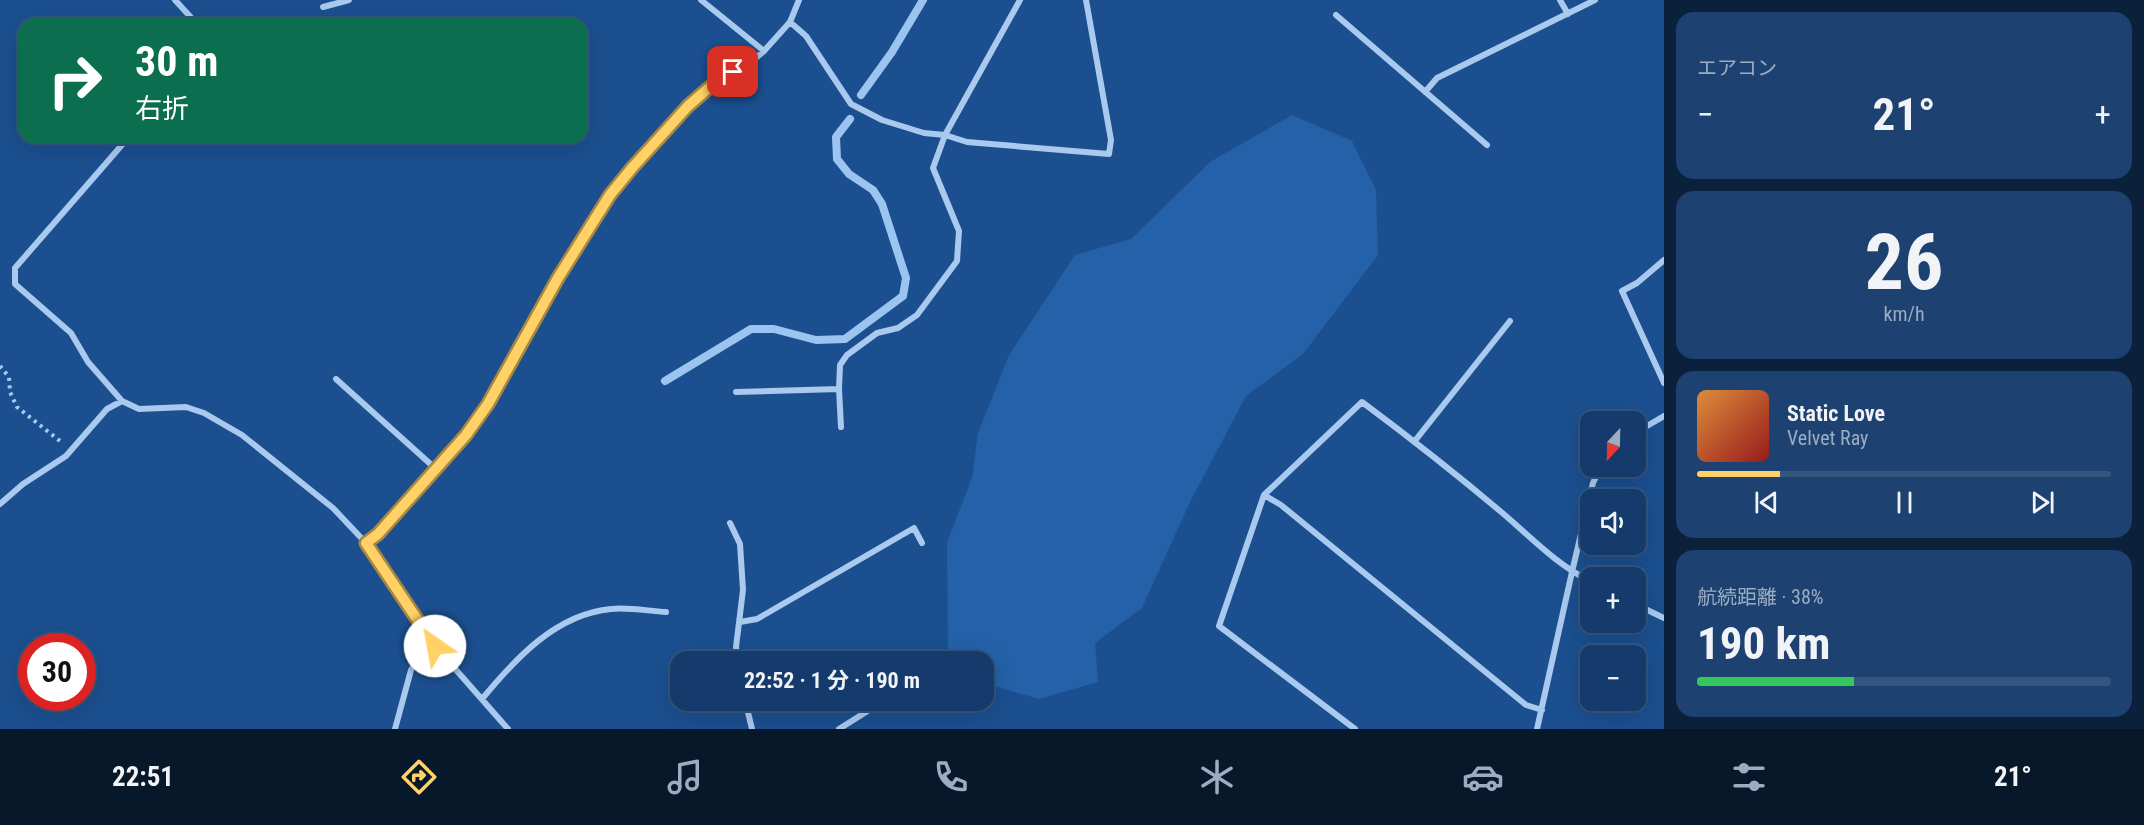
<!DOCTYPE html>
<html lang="ja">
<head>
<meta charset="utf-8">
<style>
	:root { --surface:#143b6b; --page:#1d4271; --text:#f1f3f6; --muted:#9dadc1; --line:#33557e; --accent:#ffd166 }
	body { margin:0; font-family:"Roboto Condensed","Noto Sans JP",sans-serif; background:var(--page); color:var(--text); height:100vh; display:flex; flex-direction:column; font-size:22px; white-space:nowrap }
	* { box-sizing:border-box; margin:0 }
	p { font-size:20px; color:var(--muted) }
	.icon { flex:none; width:33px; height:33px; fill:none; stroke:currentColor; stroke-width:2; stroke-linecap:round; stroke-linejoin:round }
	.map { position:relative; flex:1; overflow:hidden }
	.details { display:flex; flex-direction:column; gap:12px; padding:12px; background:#0b203b; width:480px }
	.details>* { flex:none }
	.hud { position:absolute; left:18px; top:18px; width:570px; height:126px; border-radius:18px; box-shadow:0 6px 24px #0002,0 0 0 2px var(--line); background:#0b6e4f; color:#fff; overflow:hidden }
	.needle { width:39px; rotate:202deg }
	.fabs { position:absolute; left:1580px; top:411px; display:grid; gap:12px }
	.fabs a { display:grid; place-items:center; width:66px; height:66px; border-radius:12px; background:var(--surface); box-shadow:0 6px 24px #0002,0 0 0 2px var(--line); font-size:30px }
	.speed { position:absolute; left:18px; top:633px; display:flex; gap:12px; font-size:30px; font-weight:700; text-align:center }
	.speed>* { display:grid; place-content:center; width:78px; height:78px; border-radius:50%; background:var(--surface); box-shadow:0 6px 24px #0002,0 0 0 2px var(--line); line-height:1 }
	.speed .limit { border:9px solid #d22; background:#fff; color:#111 }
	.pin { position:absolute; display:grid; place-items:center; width:51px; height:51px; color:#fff; margin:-26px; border-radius:12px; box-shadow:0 3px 9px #0006 }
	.me { position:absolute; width:66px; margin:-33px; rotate:327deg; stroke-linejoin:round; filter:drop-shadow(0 0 4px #0008) }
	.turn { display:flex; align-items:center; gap:21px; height:126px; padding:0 18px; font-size:27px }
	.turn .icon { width:78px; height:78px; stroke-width:2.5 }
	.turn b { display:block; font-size:42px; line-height:51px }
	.big { font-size:45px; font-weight:700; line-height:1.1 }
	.details .tile { flex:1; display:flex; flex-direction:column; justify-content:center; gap:9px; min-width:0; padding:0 21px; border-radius:18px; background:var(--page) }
	.details .dial { align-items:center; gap:0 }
	.dial b { font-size:78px; line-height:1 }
	.song { display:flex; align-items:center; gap:18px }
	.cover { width:72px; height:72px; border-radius:9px; background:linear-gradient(135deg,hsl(30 70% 55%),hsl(0 70% 35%)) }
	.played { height:6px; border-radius:3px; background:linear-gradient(90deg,var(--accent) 20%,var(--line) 20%) }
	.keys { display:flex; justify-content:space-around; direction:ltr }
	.heat { display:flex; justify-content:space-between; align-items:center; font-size:33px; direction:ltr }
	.charge { height:9px; border-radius:4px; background:linear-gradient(90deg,#34c759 38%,var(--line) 0) }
	.trip { position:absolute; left:670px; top:651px; width:324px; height:60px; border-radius:18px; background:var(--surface); box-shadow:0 6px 24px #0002,0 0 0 2px var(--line); font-weight:700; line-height:60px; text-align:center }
	.tabs { display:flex; height:96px; justify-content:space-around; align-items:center; background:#08182b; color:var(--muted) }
	.tabs .icon { width:42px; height:42px }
	.tabs .current { color:var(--accent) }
	.tabs b { font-size:27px; color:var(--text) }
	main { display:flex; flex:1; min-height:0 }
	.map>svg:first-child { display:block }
	.green { fill:#2461a8 }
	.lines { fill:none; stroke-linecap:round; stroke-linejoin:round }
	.stream { stroke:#9cc4f0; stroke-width:8 }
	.path { stroke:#a9c9ee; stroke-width:4; stroke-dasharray:3 4.5; stroke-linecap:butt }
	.minor { stroke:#a9c9ee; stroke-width:6 }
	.route-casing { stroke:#a68842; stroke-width:15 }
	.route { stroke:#ffd166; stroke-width:10 }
</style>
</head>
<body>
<main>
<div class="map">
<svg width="1664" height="729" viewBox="0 0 1664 729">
	<rect width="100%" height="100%" fill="#1b4f8f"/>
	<!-- green -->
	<path class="green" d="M1292 115 1352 141 1376 190 1378 255 1303 354 1246 396 1190 502 1142 608 1095 643 1098 682 1039 699 987 684 984 681V662L959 661 948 653 947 542 972 478 978 433 1009 355 1075 255 1131 239 1210 162Z"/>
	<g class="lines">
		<!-- stream -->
		<path class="stream" d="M861 95 892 52 923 0
			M665 381 751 329H774L816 340 845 339 903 296 906 278 882 204 873 190 849 174 837 159 836 137 850 119"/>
		<!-- path -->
		<path class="path" d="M0 366 9 377 10 392 17 407 60 441"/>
		<!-- minor -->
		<path class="minor" d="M175 0 197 24
			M701 0 764 51
			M1560 0 1568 14
			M323 7 349 0
			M1336 15 1487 145
			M790 22 806 36 851 104 882 120 924 133 945 135 1020 0
			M1425 92 1437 78 1595 0
			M1664 260 1637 283 1622 291 1664 383
			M336 379 436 469
			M839 389 840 365 847 355 877 333 898 328 917 315 957 261 959 231 933 168 945 135 967 142 1109 154 1111 140 1086 0
			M736 392 839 389 841 427
			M122 401 88 362 71 333 15 284V268L128 138
			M1635 433 1664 416
			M1414 442 1510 321
			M1264 495 1281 505 1526 705 1542 710
			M0 504 23 484 66 456 107 409 122 401 139 409 186 407 204 413 242 435 333 508 366 543 435 646 508 729
			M730 523 740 544 743 590 736 647 738 662
			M366 543 378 534 466 435 488 404 558 278 610 194 688 106 718 80 749 64 764 51 790 22 799 0
			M1635 604 1664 618
			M740 622 757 619 914 528 922 543
			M482 699C515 659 556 614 611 609 628 607 648 611 666 612
			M745 700 752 729
			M395 729 411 670 418 658 435 646
			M839 729 885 700
			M1355 729 1219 626 1264 495 1362 402C1409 437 1455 473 1500 511 1529 535 1555 564 1590 581
			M1537 729 1572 572 1593 483 1601 466"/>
	</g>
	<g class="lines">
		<defs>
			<path id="route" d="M435 646 366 543 378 534 466 435 488 404 558 278 610 195 632 168 688 106 718 80 733 72"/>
		</defs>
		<!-- route casing -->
		<use href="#route" class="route-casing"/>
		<!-- route -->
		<use href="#route" class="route"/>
	</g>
</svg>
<div class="fabs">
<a><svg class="needle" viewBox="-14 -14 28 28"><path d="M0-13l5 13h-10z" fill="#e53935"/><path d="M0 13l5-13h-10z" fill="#9dadc1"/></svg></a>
<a><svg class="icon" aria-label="sound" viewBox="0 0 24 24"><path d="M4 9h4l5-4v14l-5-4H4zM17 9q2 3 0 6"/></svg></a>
<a>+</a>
<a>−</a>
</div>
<div class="speed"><div class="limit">30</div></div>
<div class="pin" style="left:733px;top:72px;background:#d93025"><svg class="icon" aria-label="arrive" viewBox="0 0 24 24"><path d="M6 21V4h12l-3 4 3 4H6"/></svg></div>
<svg class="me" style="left:435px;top:646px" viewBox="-20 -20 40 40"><circle r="19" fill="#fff"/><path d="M0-13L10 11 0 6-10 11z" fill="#ffd166"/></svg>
<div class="trip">22:52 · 1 分 · 190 m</div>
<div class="hud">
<div class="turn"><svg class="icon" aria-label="right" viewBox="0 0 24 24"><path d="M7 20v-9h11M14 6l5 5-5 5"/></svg><div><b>30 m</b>右折</div></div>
</div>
</div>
<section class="details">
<div class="tile"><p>エアコン</p>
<div class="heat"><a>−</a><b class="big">21°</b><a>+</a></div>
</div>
<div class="tile dial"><b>26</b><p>km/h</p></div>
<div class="tile">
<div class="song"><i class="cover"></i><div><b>Static Love</b><p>Velvet Ray</p></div></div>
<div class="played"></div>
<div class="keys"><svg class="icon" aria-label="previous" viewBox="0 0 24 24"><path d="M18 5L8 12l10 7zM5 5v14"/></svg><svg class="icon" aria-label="pause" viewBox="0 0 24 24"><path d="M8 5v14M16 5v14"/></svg><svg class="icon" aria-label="next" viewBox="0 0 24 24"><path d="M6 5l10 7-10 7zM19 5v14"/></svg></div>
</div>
<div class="tile"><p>航続距離 · 38%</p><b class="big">190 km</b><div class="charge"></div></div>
</section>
</main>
<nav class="tabs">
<b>22:51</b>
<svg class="icon current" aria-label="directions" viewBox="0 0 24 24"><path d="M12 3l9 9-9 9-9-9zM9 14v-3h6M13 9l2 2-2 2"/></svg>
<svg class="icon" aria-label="music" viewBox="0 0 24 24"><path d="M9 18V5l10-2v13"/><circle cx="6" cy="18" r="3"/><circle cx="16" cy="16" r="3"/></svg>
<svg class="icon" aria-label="phone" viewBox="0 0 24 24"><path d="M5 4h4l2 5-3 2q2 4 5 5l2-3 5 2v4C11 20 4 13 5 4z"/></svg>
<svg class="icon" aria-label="climate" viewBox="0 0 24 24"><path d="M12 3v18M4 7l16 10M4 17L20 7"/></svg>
<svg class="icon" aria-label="car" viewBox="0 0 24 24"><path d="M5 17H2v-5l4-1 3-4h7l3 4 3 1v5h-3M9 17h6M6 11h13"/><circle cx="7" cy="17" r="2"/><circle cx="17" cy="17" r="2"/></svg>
<svg class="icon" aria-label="filters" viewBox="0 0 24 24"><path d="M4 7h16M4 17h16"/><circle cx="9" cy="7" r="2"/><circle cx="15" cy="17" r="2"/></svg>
<b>21°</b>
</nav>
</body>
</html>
